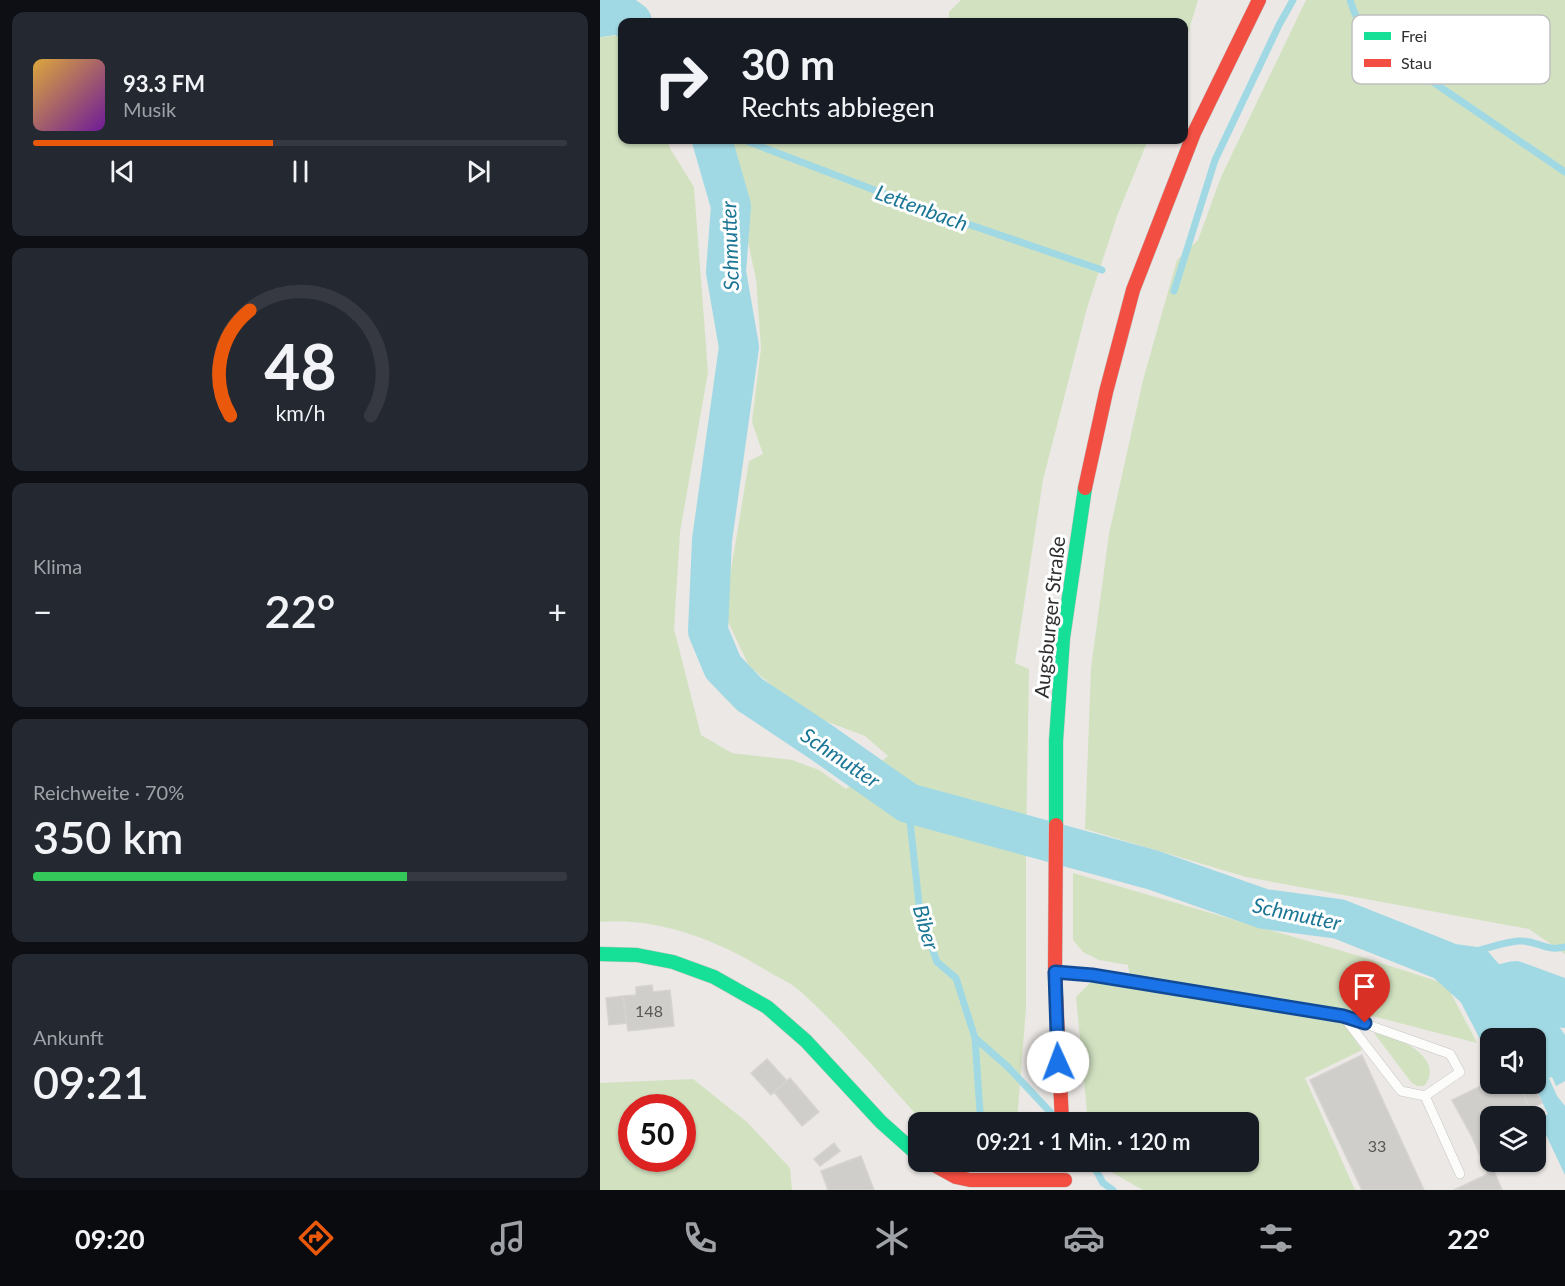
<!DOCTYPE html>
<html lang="de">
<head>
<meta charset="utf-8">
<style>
	:root { --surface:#171b24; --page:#242831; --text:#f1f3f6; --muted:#9ea1a6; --line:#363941; --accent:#ea580c }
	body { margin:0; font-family:Lato,sans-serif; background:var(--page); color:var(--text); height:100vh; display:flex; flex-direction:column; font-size:22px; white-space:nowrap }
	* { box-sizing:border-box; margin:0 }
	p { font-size:20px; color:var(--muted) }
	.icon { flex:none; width:33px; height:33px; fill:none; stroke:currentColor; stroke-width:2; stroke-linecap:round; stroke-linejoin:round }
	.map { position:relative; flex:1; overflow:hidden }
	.sheet { display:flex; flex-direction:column; gap:12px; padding:12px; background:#0d0f14; width:600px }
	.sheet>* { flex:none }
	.banner { position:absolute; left:18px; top:18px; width:570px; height:126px; border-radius:12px; box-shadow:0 2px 4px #0004; background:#171b24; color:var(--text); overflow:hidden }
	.buttons { position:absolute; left:880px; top:1028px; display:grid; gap:12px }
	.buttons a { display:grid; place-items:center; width:66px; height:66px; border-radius:12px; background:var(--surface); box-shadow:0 2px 4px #0004; font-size:30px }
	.speed { position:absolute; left:18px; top:1094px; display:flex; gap:12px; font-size:30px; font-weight:700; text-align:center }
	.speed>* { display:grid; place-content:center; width:78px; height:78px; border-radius:50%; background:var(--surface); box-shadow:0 2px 4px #0004; line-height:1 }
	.speed .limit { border:9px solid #d22; background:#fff; color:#111 }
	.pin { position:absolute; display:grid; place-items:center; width:51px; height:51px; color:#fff; margin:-62px -26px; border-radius:50% 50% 50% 0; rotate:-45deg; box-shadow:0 0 6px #0007 }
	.pin .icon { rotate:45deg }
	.me { position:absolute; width:66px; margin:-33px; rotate:358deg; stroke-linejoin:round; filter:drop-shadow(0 0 4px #0008) }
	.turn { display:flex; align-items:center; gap:21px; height:126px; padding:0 24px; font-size:27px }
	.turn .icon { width:78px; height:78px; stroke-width:2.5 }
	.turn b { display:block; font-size:42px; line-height:51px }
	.big { font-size:45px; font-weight:600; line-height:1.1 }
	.sheet .widget { flex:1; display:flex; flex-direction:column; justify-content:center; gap:9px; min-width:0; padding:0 21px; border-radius:12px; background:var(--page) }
	.sheet .dial { align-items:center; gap:0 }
	.dial svg { height:156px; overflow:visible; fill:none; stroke:var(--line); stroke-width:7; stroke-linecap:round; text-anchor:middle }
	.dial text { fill:var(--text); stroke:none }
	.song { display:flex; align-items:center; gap:18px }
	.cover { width:72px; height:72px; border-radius:9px; background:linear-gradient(135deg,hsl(40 70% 55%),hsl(280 70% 35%)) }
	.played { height:6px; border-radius:3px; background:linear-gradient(90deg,var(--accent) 45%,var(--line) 45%) }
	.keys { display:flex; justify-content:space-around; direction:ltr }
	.heat { display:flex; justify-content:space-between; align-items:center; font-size:33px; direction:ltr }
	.charge { height:9px; border-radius:4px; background:linear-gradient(90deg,#34c759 70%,var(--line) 0) }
	.trip { position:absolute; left:308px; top:1112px; width:351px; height:60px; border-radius:12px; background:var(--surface); box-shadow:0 2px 4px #0004; font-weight:600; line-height:60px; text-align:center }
	.tab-bar { display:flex; height:96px; justify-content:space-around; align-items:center; background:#090b0e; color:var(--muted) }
	.tab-bar .icon { width:42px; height:42px }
	.tab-bar .current { color:var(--accent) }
	.tab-bar b { font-size:27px; color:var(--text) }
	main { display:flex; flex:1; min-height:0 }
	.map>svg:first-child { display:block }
	.green { fill:#d2e2c1; fill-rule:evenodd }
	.water { fill:#a0d9e4 }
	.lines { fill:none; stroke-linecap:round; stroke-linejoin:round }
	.stream { stroke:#a0d9e4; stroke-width:7 }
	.river { stroke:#a0d9e4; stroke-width:40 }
	.building { fill:#d0cecb; stroke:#d6d3d1; stroke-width:1.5 }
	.lane-casing { stroke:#c6c5c4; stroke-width:10 }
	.fast-casing { stroke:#c6c5c4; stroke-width:15 }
	.jam-casing { stroke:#c6c5c4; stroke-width:15 }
	.lane { stroke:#fcfcfb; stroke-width:9 }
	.fast { stroke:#16e098; stroke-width:14 }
	.jam { stroke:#f24e42; stroke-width:14 }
	.route-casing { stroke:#114b97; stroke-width:15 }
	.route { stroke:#1a73e8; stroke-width:10 }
	.labels { text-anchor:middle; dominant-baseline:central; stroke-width:6; stroke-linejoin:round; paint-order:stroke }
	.number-label { font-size:16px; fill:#585857 }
	.street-label { font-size:20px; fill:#2e2e2e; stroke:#fff }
	.water-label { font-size:21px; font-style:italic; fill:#1b7695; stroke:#fff }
	.key { fill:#fff; stroke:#c0c0c0; stroke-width:1.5 }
	.key-label { font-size:16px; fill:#2e2e2e }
</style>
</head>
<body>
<main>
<section class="sheet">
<div class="widget">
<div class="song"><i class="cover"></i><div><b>93.3 FM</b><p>Musik</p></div></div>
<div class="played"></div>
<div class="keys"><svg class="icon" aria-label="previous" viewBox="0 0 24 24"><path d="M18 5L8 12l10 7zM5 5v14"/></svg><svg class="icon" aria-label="pause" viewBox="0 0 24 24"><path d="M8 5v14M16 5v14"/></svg><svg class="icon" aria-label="next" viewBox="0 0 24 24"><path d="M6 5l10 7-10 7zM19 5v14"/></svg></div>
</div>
<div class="widget dial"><svg viewBox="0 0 100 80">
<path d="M14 69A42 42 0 1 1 86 69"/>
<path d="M14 69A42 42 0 0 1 24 15" stroke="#ea580c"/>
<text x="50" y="56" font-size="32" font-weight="700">48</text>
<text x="50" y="72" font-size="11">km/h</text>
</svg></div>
<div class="widget"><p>Klima</p>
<div class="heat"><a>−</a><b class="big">22°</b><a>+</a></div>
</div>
<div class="widget"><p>Reichweite · 70%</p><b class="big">350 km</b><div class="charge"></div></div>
<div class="widget"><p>Ankunft</p><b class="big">09:21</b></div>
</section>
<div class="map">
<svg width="965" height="1190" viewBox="0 0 965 1190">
	<rect width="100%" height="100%" fill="#ebe8e5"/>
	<!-- green -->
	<path class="green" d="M361 0H598L584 47V22H349V12Z
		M706 0H965V954L929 929 646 877 485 829 491 668 509 534 543 380 577 260 598 240 621 177Z
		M22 35V140H67L71 150 94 187 108 372 80 532 74 629 101 735 132 753 192 760 219 770 246 789 288 756 265 736 215 717 183 695 149 666 124 613 149 461 163 454 152 422 161 348 156 279 126 140H548L517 216 487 308 443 480 415 663 429 669 426 848V1008L417 1122H323C283 1078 244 1031 200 991 191 983 179 978 169 972 119 941 59 917 0 922V37Z
		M473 873 756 955 846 984 877 1043 772 1016 753 1037 762 1050 705 1078 755 1190H543L513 1173 504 1161H648V1122H488L476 997 492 981 532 986 528 965 499 960 483 952 473 940Z
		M774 1033C796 1035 847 1058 824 1086H817L811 1082Z
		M93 1079 147 1122 190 1168 192 1190H0V1083ZM32 1107H82V1158H32Z"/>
	<!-- water -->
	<path class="water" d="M855 944 885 948 897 962 951 1015 965 1035V1081L956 1086 952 1077 949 1078 957 1096 965 1106V1175L939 1120 948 1114 934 1086 924 1090 921 1083H936V1038L891 1039 866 1004 858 986 842 973 845 952Z"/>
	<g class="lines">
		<!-- stream -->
		<path class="stream" d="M750 0 755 14 783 48 965 172
			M144 140 324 209 502 270
			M113 141 120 140
			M574 291 615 160 679 25 693 0
			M308 803 320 913 337 962 356 978 375 1038 380 1112
			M877 951C890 947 906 942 919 941 938 940 945 952 965 947
			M375 1038 407 1066 454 1116
			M491 1161 503 1183 513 1190"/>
		<!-- river -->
		<path class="river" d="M0 17 21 14 32 22
			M112 140 131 206 126 272 139 347 112 540 108 631 123 667 149 694 221 742 308 803 553 870 664 909 739 919 845 961 877 990 902 1038
			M886 1002 877 990 915 981 959 997 965 1008"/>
	</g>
	<!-- building -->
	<path class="building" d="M52 985 53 992 70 990 74 1026 28 1031 23 996 36 995V987Z
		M23 996 27 1023 9 1025 6 998Z
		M762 1055 824 1190H762L710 1080Z
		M167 1059 187 1081 171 1095 151 1073Z
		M190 1078 219 1112 202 1126 174 1092Z
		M891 1081V1083H918L930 1109 916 1116H891V1161H916L888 1174 872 1137 852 1100Z
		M934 1086 942 1103 930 1109 922 1091Z
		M234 1143 240 1151 220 1166 214 1159Z
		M261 1156 274 1190H228L221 1171Z
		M894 1171 902 1190H854L888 1174Z"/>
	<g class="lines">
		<defs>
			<path id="lane" d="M456 972 492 975 743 1016 850 1054 860 1072 825 1096 801 1091 743 1016
				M825 1096 860 1174"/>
			<path id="fast" d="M456 825V741L463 638 485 488
				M0 954 37 955 73 962 114 977 167 1007 206 1041 281 1122 318 1155"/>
			<path id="jam" d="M485 488 506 392 533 290 594 133 659 0
				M456 825 455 972 462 1122
				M327 1161 356 1177 370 1180H465"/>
		</defs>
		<!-- lane casing -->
		<use href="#lane" class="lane-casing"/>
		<!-- fast casing -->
		<use href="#fast" class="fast-casing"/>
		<!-- jam casing -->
		<use href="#jam" class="jam-casing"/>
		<!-- lane -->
		<use href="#lane" class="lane"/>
		<!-- fast -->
		<use href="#fast" class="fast"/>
		<!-- jam -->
		<use href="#jam" class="jam"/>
	</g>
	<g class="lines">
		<defs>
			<path id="route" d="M458 1062 455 972 492 975 743 1016 765 1023"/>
		</defs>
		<!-- route casing -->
		<use href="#route" class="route-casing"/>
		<!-- route -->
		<use href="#route" class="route"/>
	</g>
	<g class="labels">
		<!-- number labels -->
		<g class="number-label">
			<text x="49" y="1010">148</text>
			<text x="777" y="1145">33</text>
		</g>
		<!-- street labels -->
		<g class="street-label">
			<text transform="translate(449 617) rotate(-84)">Augsburger Straße</text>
		</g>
		<!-- water labels -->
		<g class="water-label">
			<text transform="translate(322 207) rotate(20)">Lettenbach</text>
			<text transform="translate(129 246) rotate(-92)">Schmutter</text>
			<text transform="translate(241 757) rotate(34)">Schmutter</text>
			<text transform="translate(697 913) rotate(12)">Schmutter</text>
			<text transform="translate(327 927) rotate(74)">Biber</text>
		</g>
	</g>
	<!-- legend -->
	<rect x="752" y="15" width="198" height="69" rx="9" class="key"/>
	<rect x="764" y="32" width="27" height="8" fill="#16e098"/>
	<rect x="764" y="59" width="27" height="8" fill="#f24e42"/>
	<g class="key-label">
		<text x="801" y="42">Frei</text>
		<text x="801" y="69">Stau</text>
	</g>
</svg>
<div class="buttons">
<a><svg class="icon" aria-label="sound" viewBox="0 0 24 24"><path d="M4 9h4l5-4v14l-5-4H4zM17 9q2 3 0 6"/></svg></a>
<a><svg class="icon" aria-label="layers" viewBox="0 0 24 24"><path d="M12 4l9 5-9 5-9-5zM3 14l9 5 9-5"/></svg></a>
</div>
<div class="speed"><div class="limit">50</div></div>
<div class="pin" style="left:765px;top:1023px;background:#d93025"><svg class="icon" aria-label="arrive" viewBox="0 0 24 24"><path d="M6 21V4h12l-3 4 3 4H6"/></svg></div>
<svg class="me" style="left:458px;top:1062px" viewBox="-20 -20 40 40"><circle r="19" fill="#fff"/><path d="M0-13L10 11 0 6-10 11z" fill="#1a73e8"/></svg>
<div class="trip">09:21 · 1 Min. · 120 m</div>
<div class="banner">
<div class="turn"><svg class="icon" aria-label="right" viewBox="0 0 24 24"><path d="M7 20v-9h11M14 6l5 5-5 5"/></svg><div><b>30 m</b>Rechts abbiegen</div></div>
</div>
</div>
</main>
<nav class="tab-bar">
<b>09:20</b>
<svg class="icon current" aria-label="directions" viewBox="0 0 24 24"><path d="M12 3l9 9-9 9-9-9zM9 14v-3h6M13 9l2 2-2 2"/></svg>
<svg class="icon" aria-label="music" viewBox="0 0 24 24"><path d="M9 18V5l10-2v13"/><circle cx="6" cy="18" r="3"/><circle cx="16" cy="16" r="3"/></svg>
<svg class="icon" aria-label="phone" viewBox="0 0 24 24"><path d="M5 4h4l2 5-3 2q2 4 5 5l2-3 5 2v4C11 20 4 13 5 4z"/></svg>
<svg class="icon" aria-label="climate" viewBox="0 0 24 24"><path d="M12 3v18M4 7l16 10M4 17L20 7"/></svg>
<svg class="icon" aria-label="car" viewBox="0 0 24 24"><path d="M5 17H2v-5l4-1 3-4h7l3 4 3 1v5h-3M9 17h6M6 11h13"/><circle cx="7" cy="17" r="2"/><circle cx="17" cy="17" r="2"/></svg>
<svg class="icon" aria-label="filters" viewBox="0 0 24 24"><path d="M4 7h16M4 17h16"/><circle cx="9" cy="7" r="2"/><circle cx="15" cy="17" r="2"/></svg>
<b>22°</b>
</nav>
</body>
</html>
